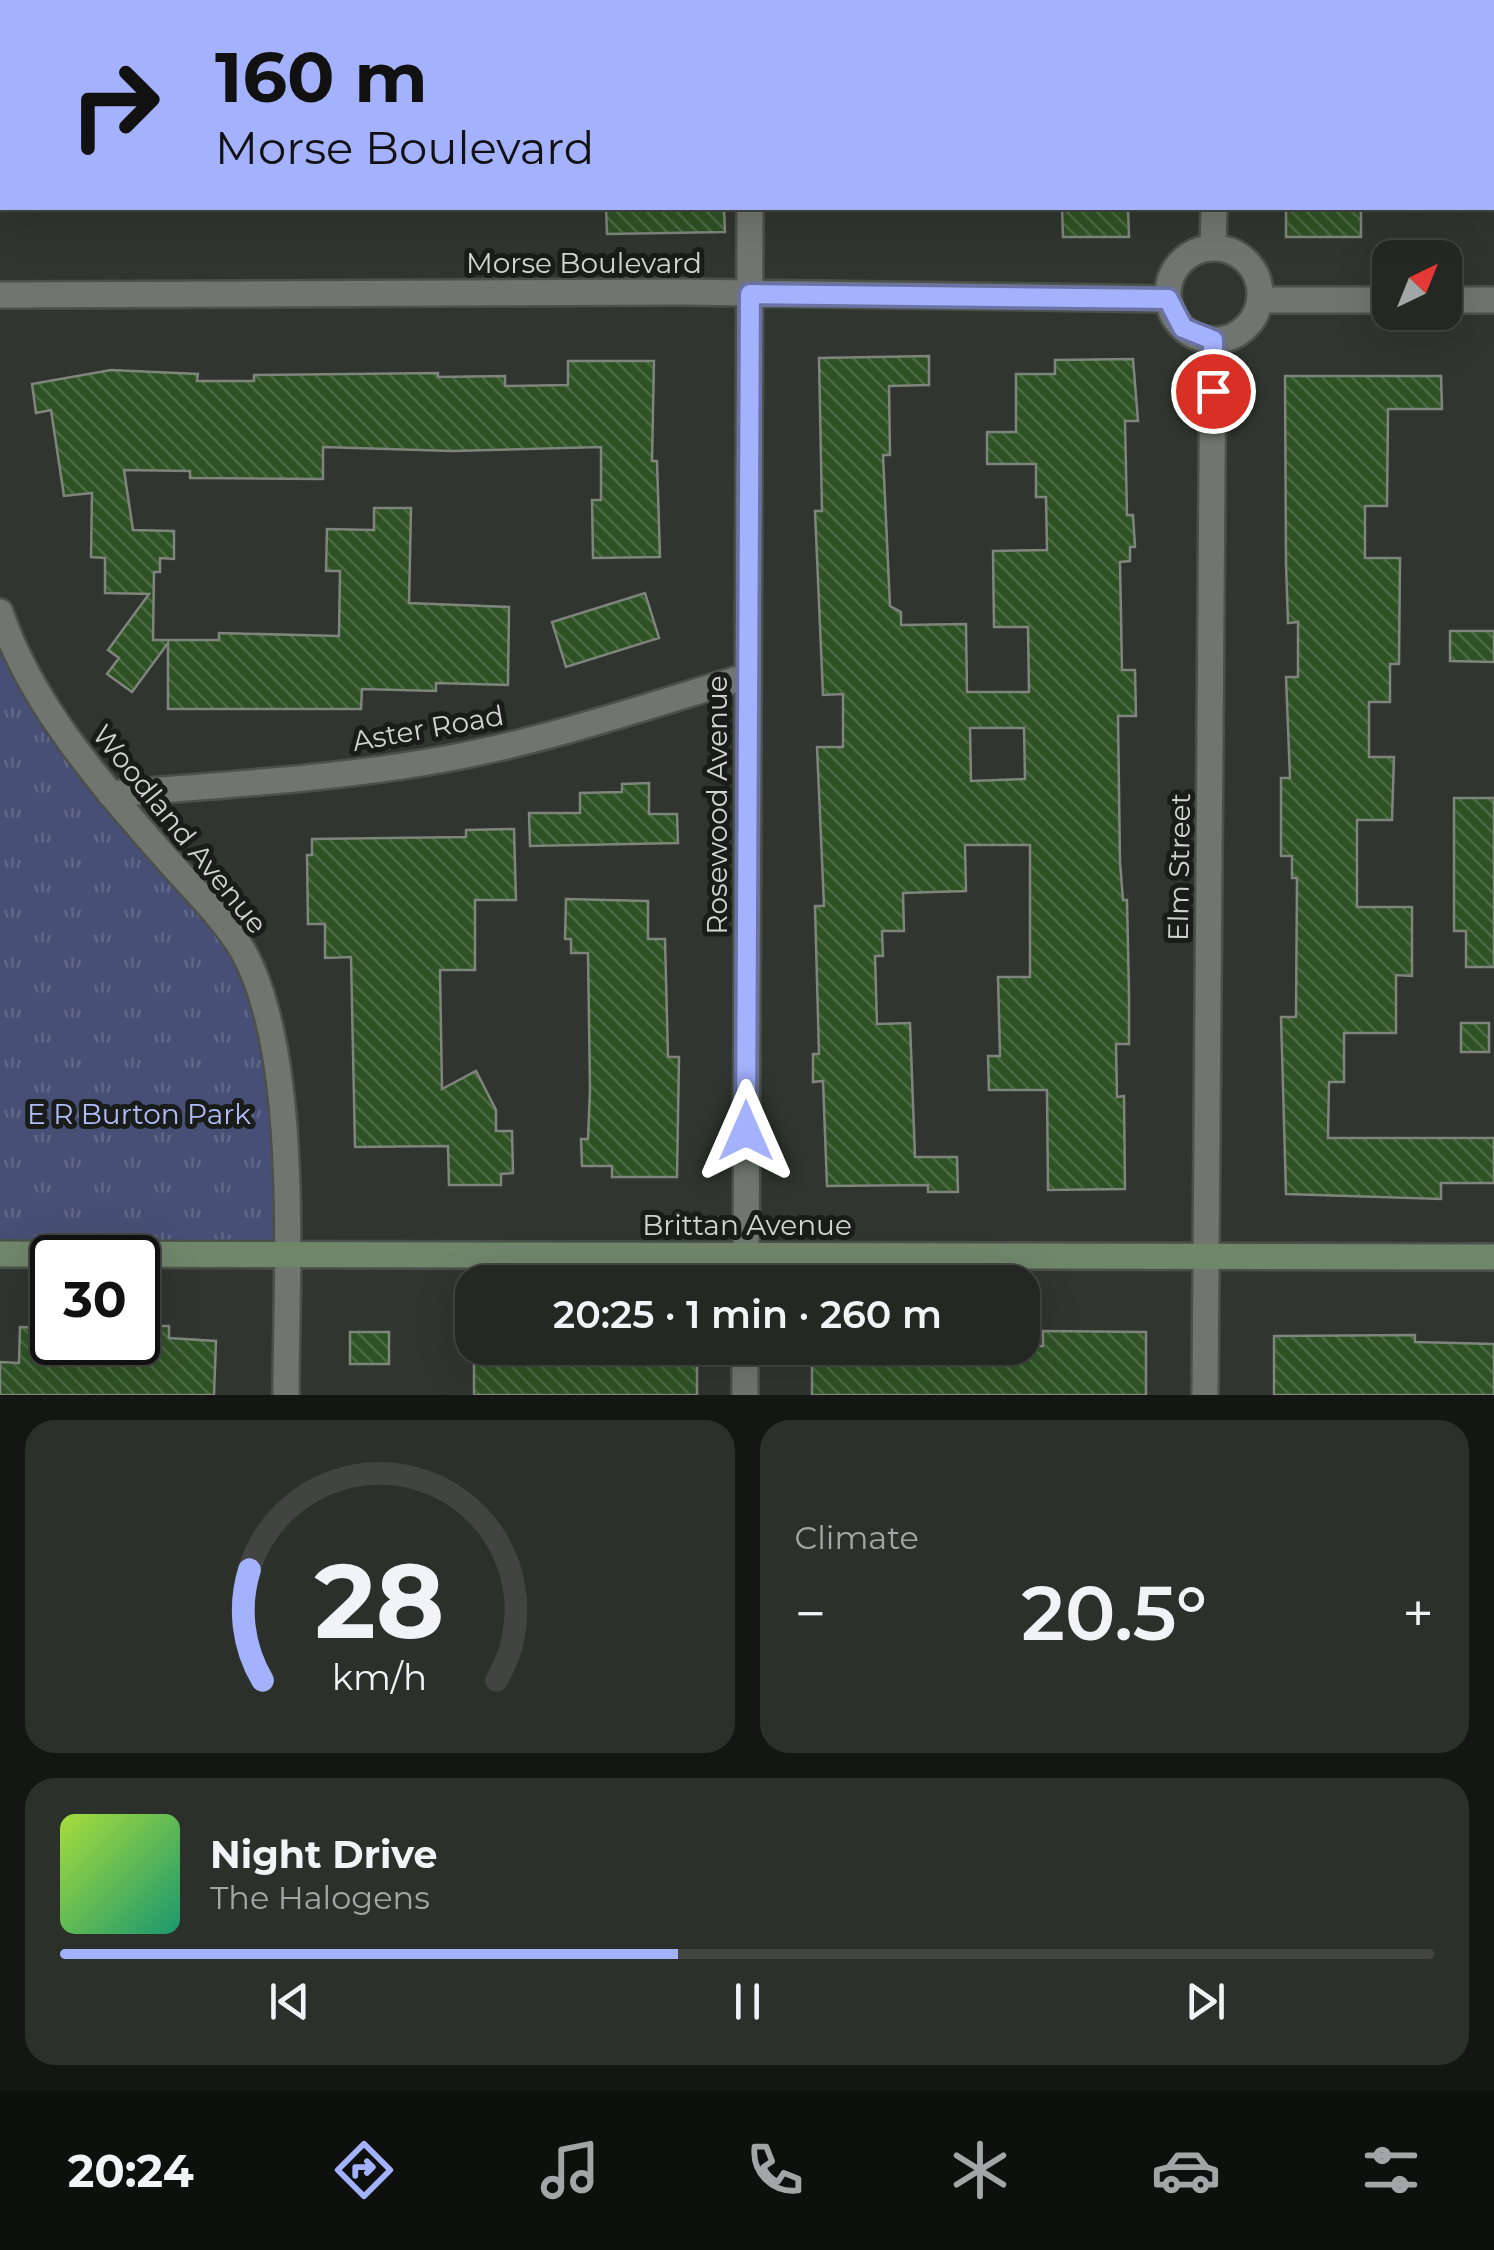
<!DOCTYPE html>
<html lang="en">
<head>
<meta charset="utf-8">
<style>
	:root { --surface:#242823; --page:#2c302b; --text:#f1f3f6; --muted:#a3a6a6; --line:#414441; --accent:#a4b1fc }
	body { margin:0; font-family:Montserrat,sans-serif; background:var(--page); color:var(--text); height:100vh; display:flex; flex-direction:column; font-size:38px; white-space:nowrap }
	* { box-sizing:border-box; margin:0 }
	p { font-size:32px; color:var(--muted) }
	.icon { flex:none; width:55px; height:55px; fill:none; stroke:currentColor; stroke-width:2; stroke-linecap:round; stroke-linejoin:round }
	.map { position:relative; height:1395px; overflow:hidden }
	.sheet { display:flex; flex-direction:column; gap:25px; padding:25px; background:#141613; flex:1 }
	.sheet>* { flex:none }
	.guide { position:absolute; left:0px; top:0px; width:1495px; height:210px; box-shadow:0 10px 40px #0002,0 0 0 2px var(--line); background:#a4b1fc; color:#111; overflow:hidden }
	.needle { width:65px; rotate:43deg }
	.controls { position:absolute; left:1372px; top:240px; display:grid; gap:20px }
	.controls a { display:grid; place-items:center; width:90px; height:90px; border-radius:20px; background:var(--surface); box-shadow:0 10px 40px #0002,0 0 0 2px var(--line); font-size:50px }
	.speed { position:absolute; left:30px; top:1235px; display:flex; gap:20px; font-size:50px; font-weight:700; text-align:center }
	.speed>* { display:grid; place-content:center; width:130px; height:130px; border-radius:50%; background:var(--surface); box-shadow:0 10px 40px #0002,0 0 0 2px var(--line); line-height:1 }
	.speed .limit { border:5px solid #111; border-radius:15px; background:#fff; color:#111 }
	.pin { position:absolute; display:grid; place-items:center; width:85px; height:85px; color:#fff; margin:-42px; border:5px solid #fff; border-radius:50%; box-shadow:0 2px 10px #0007 }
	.me { position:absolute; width:110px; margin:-55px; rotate:0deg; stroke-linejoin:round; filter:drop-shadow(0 0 8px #0008) }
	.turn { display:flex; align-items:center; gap:35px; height:210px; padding:0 50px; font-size:45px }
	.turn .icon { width:130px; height:130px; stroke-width:2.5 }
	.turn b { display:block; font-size:70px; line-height:85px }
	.big { font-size:75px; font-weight:600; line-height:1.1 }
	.sheet .widget { flex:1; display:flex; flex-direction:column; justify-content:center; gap:15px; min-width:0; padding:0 35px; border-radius:30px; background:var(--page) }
	.sheet .dial { align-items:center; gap:0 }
	.dial svg { height:260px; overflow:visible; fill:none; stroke:var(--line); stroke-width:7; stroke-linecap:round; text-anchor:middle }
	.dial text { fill:var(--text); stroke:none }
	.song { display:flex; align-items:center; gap:30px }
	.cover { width:120px; height:120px; border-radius:15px; background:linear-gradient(135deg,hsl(80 70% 55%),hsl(160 70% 35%)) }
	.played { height:10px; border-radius:5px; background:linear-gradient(90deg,var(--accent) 45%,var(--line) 45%) }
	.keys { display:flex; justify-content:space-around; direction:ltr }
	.heat { display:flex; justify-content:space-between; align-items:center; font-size:55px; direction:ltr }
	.sheet .tiles { flex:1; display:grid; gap:25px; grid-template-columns:1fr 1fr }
	.widget:last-child { grid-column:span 2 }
	.trip { position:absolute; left:455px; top:1265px; width:585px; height:100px; border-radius:30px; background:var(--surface); box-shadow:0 10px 40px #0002,0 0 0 2px var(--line); font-weight:600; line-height:100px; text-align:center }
	.dock { display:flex; height:160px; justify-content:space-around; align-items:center; background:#0e100e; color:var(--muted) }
	.dock .icon { width:70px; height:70px }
	.dock .current { color:var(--accent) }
	.dock b { font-size:45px; color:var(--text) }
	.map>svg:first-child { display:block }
	.park { fill:url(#park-tufts) }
	.building { fill:url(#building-back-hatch); stroke:#7f857d; stroke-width:2.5; fill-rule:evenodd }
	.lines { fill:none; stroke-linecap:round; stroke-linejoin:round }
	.minor-casing { stroke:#4c504b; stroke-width:30 }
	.secondary-casing { stroke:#4c504b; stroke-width:30 }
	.minor { stroke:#70766f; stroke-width:25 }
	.secondary { stroke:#70866b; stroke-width:25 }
	.route-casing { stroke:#6b73a4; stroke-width:25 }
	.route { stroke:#a4b1fc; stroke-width:18 }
	.labels { text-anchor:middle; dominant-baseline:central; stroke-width:10; stroke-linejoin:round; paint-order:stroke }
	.street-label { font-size:28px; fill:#d1d4d0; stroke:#191c19 }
	.park-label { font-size:28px; fill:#b1bcfb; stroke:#191c19 }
</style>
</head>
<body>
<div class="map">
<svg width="1494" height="1395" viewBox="0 0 1494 1395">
	<defs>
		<pattern id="park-tufts" width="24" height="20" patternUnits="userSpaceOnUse" patternTransform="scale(2.5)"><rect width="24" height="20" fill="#484f76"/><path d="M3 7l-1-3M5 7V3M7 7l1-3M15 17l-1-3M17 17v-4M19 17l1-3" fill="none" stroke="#616788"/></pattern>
		<pattern id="building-back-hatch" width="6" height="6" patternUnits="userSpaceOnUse" patternTransform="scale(2.5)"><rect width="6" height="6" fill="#2f5225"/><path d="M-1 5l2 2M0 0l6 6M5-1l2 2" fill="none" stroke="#4c6a44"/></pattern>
	</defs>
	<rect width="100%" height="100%" fill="#30352f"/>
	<!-- park -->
	<path class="park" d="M0 612 36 684 258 984 286 1257 0 1254Z"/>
	<!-- building -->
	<path class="building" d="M606 208H724L725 232 607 234Z
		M1062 208H1128L1129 237H1063Z
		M1286 208H1361V237H1286Z
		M929 356V385L889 386 890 455H883L890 606 901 612V625L966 624 967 692H1029L1028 627H994L993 551 1047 550 1046 497H1036V464H987V432H1016V374H1055V360L1133 359 1138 421H1125L1127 515H1133L1135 547H1130V561L1120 562 1122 670H1135L1136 716H1118L1120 862 1123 900H1127L1129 993V1044H1116L1117 1097 1124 1096 1125 1189 1048 1190 1047 1090H989L988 1056H1000L998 977H1030V845H965L966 891 903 893 904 931H882L883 956H875L877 1024 910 1023 915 1157H957L958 1192H928V1185L827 1186 823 1081 813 1082V1054H819L815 906H824L817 747H843V694L823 695 815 511H822L819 358ZM970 728H1024L1025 779 971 781Z
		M568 361H654L652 461H657L660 557 593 558 592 500H601V447L452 451 323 447V479L190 478V471L124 470 133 530 174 531V559L160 558V572H154L153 640H219V633L339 636 340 571H326L327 529 374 530V508H411L409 603 509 607 508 685 436 683V691L362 689 361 709H168V643L132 692 107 674 119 658 108 650 149 594 105 593V558L91 557 92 493 64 496 51 410 36 413 32 384 111 370 198 374 197 381H254V375L438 373V377L505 376V386L568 385Z
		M1285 376H1441L1442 409H1388L1387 506H1365V558H1400L1399 664H1390V702H1369V757H1394L1392 820H1357V907H1412V976L1396 975V1033H1344V1082H1329L1328 1138H1494V1183H1441V1199L1286 1194 1281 1017H1296L1297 878H1292V856H1281V778H1290L1286 677H1298V622L1288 623 1286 564Z
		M645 593 659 638 566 667 552 622Z
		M1450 631H1494V662L1450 661Z
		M649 783V814H677L678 843 530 846 529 813H580V793L622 792V784Z
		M1454 798H1494V967H1466V931H1454Z
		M514 829 516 900H475V970H440L442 1089 476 1071 496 1110V1131H512L513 1173 501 1174V1185H449L448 1146 355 1147 351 957 325 958V924H308L307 855H312V839L466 837V830Z
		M566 899 648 901V939H665L668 1057H679L677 1177H612V1166H582L581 1139H588L590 1090 588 953H571V939H565Z
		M1461 1023H1489V1052H1461Z
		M138 1326H169V1338L216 1341 214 1395H0V1362L19 1363 20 1327 50 1328V1342H138Z
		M1043 1331 1146 1332V1395H812V1348L1043 1346Z
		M350 1332H389V1364H350Z
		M1415 1335V1342L1494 1344V1395H1274V1336Z
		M487 1348H697V1395H474V1355H487Z"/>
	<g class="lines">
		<defs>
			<path id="minor" d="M751 2V0
				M1215 2V0
				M1213 248 1214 208
				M1168 294a46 46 0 1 1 92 0a46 46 0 1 1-92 0Z
				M0 295 684 292 1168 299
				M1260 300H1390
				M1445 300H1494
				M0 612C31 705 102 785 165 857 191 887 223 917 243 951 301 1056 286 1273 286 1395
				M110 794C221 785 335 779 445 759 548 740 648 706 748 676
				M746 1282 750 208
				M745 1395V1348
				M1205 1395 1213 340"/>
			<path id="secondary" d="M0 1254 1494 1257"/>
		</defs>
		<!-- minor casing -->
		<use href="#minor" class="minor-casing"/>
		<!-- secondary casing -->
		<use href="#secondary" class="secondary-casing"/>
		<!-- minor -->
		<use href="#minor" class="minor"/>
		<!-- secondary -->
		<use href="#secondary" class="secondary"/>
	</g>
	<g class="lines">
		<defs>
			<path id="route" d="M746 1131 750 294 1168 299 1183 328 1213 340V391"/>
		</defs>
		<!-- route casing -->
		<use href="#route" class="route-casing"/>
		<!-- route -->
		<use href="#route" class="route"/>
	</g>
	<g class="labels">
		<!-- street labels -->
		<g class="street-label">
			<text x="584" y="263">Morse Boulevard</text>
			<text transform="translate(428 728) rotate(-10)">Aster Road</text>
			<text transform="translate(717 805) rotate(-90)">Rosewood Avenue</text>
			<text transform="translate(180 829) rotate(51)">Woodland Avenue</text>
			<text transform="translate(1179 867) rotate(-89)">Elm Street</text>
			<text x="747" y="1225">Brittan Avenue</text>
		</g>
		<!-- park labels -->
		<g class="park-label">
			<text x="139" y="1114">E R Burton Park</text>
		</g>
	</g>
</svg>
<div class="controls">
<a><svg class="needle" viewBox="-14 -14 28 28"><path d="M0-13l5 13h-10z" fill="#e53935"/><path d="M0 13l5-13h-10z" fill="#a3a6a6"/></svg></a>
</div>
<div class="speed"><div class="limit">30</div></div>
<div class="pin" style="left:1213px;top:391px;background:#d93025"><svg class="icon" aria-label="arrive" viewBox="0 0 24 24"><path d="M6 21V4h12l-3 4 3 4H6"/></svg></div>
<svg class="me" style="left:746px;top:1131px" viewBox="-20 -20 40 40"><path d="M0-17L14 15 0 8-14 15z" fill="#a4b1fc" stroke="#fff" stroke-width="4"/></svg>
<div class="trip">20:25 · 1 min · 260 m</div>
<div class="guide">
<div class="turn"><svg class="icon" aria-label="right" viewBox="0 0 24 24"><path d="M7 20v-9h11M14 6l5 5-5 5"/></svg><div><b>160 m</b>Morse Boulevard</div></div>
</div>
</div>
<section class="sheet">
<div class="tiles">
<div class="widget dial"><svg viewBox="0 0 100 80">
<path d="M14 69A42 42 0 1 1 86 69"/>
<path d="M14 69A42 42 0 0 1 10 35" stroke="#a4b1fc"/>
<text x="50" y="56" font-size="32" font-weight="700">28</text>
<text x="50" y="72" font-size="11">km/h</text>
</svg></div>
<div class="widget"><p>Climate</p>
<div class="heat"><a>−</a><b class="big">20.5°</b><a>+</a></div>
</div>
<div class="widget">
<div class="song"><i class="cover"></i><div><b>Night Drive</b><p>The Halogens</p></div></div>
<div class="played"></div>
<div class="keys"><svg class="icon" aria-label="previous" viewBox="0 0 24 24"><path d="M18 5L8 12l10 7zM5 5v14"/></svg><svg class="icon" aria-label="pause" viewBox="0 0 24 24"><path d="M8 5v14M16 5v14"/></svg><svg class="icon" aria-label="next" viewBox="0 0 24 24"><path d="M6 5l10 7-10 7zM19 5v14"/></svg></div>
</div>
</div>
</section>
<nav class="dock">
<b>20:24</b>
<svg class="icon current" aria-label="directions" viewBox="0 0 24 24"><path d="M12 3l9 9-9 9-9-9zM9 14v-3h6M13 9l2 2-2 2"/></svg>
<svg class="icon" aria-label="music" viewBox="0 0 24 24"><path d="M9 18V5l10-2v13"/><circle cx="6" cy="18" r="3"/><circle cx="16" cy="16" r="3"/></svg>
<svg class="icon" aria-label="phone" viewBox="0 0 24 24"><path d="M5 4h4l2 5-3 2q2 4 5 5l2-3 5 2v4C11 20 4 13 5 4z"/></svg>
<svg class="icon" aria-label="climate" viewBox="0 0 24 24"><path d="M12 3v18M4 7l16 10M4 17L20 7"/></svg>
<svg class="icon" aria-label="car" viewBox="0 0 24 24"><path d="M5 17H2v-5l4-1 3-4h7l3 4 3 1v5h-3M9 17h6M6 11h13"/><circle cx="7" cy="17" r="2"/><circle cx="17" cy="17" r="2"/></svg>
<svg class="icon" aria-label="filters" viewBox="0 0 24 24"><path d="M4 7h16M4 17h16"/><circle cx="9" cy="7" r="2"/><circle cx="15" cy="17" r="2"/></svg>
</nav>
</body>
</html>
